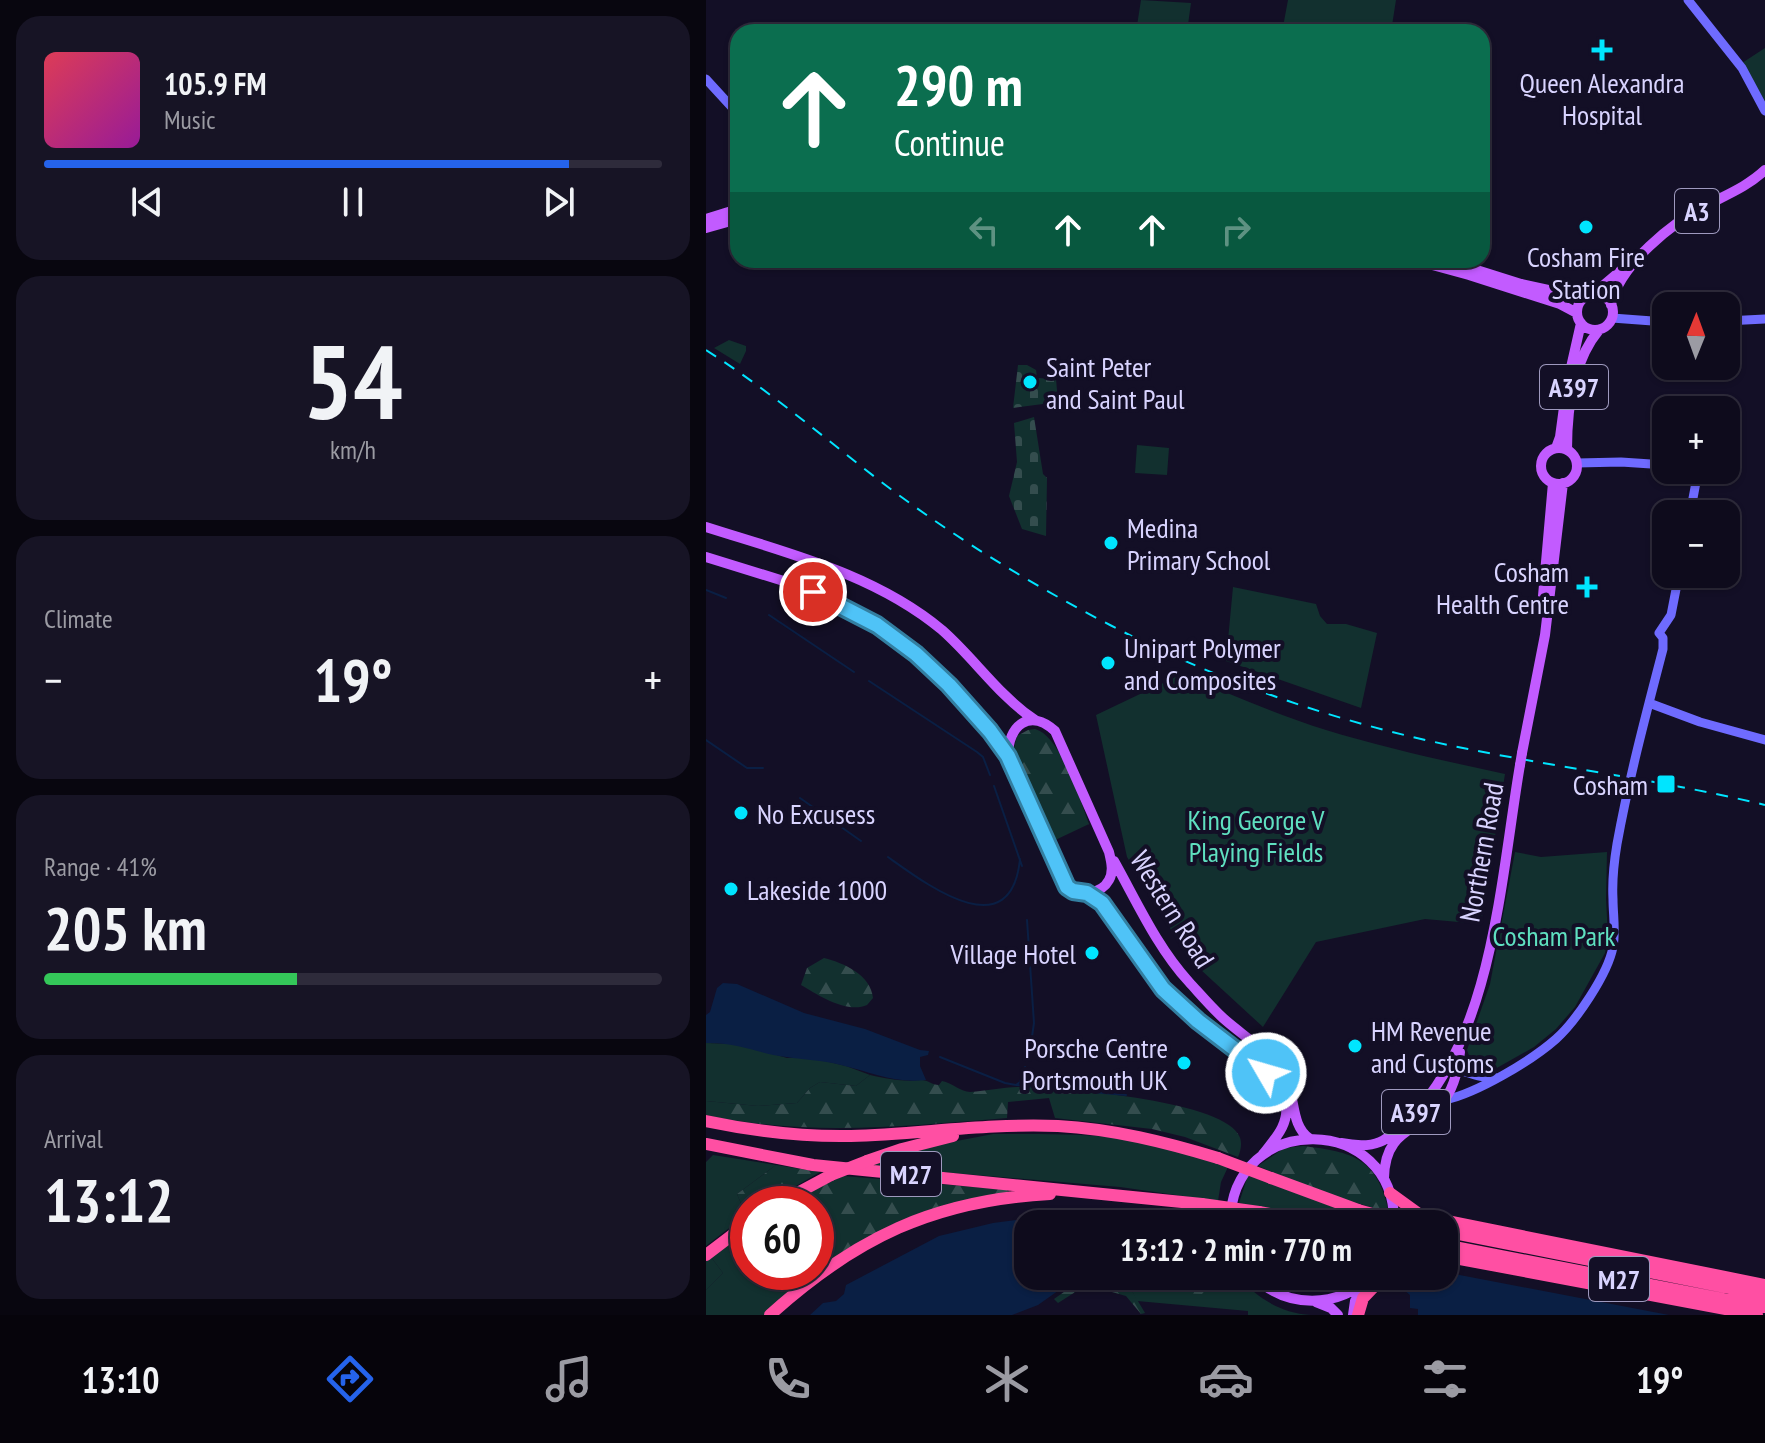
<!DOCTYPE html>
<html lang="en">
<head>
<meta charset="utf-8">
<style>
	:root { --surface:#0e0b1c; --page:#171425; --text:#f1f3f6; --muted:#9b9ba3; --line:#2e2b3b; --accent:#2563eb }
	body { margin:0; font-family:"PT Sans Narrow",sans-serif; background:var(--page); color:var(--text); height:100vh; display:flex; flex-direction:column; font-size:30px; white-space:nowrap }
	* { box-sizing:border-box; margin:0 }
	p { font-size:26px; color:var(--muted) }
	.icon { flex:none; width:44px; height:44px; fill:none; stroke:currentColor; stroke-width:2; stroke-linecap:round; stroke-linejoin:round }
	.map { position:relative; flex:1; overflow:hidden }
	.sheet { display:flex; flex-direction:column; gap:16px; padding:16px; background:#08060f; width:706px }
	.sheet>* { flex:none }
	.guide { position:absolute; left:24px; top:24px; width:760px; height:244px; border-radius:24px; box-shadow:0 2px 6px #0004,0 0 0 2px var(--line); background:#0b6e4f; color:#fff; overflow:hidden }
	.needle { width:52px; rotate:1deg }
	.buttons { position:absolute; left:946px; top:292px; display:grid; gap:16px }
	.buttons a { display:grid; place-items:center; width:88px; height:88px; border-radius:16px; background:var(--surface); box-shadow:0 2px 6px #0004,0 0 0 2px var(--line); font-size:40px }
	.speed { position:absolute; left:24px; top:1186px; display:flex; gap:16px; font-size:40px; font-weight:700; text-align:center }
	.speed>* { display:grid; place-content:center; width:104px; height:104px; border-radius:50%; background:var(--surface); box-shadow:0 2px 6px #0004,0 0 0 2px var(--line); line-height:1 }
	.speed .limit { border:12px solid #d22; background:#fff; color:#111 }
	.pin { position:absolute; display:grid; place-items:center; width:68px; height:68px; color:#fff; margin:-34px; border:4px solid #fff; border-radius:50%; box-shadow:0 2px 8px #0007 }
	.me { position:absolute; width:88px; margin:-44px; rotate:308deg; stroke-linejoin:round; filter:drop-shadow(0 0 6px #0008) }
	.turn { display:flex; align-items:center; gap:28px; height:168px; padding:0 32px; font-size:36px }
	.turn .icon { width:104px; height:104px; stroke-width:2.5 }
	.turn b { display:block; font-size:56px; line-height:68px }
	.lanes { display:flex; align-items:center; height:76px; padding:0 32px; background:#0003; justify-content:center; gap:40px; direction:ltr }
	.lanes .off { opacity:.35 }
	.big { font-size:60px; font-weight:700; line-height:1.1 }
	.sheet .widget { flex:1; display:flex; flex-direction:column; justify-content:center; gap:12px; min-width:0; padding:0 28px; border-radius:24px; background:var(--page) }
	.sheet .dial { align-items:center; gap:0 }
	.dial b { font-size:104px; line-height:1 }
	.song { display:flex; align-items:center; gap:24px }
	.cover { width:96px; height:96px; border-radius:12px; background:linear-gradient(135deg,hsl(350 70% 55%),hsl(300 70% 35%)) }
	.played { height:8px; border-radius:4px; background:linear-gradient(90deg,var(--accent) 85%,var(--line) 85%) }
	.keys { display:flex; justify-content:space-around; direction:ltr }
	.heat { display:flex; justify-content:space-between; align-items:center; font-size:44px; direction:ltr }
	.charge { height:12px; border-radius:6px; background:linear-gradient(90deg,#34c759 41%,var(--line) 0) }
	.trip { position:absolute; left:308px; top:1210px; width:444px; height:80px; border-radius:24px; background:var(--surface); box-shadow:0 2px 6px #0004,0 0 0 2px var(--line); font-weight:700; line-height:80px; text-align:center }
	.tab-bar { display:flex; height:128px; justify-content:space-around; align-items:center; background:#06040b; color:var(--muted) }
	.tab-bar .icon { width:56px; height:56px }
	.tab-bar .selected { color:var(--accent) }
	.tab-bar b { font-size:36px; color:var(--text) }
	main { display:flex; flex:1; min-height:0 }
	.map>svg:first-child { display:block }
	.green { fill:#12302f }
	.forest { fill:url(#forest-firs) }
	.cemetery { fill:url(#cemetery-stones) }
	.water { fill:#0a1f44 }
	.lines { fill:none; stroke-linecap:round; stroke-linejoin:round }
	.stream { stroke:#0a1f44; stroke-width:2 }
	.secondary { stroke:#6f6bff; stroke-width:9 }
	.primary { stroke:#c25bff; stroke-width:10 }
	.highway { stroke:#ff4fa3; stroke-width:12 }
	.rail { stroke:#00e5ff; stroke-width:2; stroke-dasharray:12 10; stroke-linecap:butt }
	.primary-bridge { stroke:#c25bff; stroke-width:10 }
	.highway-bridge { stroke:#ff4fa3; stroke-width:12 }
	.route-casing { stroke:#337fa1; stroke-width:20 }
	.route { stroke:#4fc3f7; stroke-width:14 }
	.poi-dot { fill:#00e5ff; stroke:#130f26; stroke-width:3 }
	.labels { text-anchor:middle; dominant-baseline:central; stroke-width:8; stroke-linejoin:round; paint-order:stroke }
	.shield { fill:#130f26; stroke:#9e99be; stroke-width:2 }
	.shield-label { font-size:26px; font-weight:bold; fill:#d9d4ff }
	.poi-label { font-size:28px; fill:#d9d4ff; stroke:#130f26; text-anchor:start }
	.park-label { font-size:28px; fill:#5fe0c0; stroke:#130f26 }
	.street-label { font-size:28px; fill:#d9d4ff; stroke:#130f26 }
</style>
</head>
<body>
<main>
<section class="sheet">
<div class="widget">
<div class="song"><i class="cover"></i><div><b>105.9 FM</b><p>Music</p></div></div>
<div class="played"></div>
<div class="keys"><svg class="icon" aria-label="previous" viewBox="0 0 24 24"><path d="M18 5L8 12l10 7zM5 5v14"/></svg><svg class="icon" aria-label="pause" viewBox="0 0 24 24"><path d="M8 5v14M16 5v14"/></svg><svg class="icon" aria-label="next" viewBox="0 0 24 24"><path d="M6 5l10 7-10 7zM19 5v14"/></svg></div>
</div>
<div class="widget dial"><b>54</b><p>km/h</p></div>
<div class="widget"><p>Climate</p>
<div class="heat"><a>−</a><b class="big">19°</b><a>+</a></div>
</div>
<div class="widget"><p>Range · 41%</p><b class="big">205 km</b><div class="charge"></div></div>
<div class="widget"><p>Arrival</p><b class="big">13:12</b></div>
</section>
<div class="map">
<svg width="1059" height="1315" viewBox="0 0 1059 1315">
	<defs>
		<pattern id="forest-firs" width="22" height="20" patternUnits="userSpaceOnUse" patternTransform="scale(2)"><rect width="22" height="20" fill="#12302f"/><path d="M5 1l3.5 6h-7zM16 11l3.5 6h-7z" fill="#344d4e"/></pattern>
		<pattern id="cemetery-stones" width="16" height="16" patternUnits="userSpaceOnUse" patternTransform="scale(2)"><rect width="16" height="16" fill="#12302f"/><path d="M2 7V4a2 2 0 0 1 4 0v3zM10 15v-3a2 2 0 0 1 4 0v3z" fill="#344d4e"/></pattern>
	</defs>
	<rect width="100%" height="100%" fill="#130f26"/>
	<!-- green -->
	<path class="green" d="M435 0 485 3 481 32H430Z
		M582 0H690L685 32H576Z
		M1059 48V101L1036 63Z
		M23 340 40 346V351L34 364 8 348Z
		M431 445 463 448 461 475 429 473Z
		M527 587 610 604 614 616 621 624H640L671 633 655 708 520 661Z
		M476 674C523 694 570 714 620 730 679 748 739 761 799 774L775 924 719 919 610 942 557 1027 482 958 421 857 390 715Z
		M809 852 835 857 901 852 900 899 902 936 899 953 869 1007 850 1029 828 1047 789 1069C777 1070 764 1062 761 1050L784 984Z
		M0 1043 32 1044 81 1058 102 1057 140 1066 164 1075 150 1086 114 1082 104 1088 91 1103 52 1106 0 1101Z
		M287 1134C331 1134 376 1133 419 1139 454 1145 489 1156 522 1167L515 1182 512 1201 414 1187 163 1166 209 1149Z
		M7 1155 70 1165 31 1194 40 1215 0 1246V1162Z
		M542 1175 657 1218 656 1223 533 1203Z
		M42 1229V1272H107L58 1315H0V1290L17 1273 4 1256Z
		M373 1276H502L529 1286 530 1276C553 1298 573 1313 605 1315H542V1311L431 1301 423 1285 407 1287 391 1284 390 1280 371 1278Z"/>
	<!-- forest -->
	<path class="forest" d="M329 729C355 736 374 800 383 824L345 842 308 761 306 756 311 736 322 730Z
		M118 958C138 963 165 975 167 998L161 1005C141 1014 112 995 95 985L101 968Z
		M164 1075C182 1079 198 1082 215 1080 222 1080 226 1085 233 1085L236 1081C246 1083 255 1092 264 1092 281 1091 297 1087 313 1087 353 1087 512 1100 532 1134 537 1141 535 1150 532 1157L479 1137 446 1129 349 1118 343 1098 302 1102 301 1118C198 1126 103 1137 0 1115V1101L52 1106 91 1103 104 1088 114 1082 150 1086Z
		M597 1146C647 1152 672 1158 683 1213L610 1190 552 1166 578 1148Z
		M70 1165 114 1172 59 1204H42L40 1215 31 1194Z
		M137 1176 304 1190V1194L185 1225 116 1265 110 1256V1204H79Z
		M4 1256 17 1273 0 1290V1260Z
		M402 1276H427L423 1282V1286L439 1313 435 1314 420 1296 406 1292V1284Z
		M434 1276H473L500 1285 501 1288 496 1294C476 1294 451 1287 434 1276Z
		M379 1277H385L390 1280V1290L374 1289 352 1303 348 1299Z"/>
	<!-- cemetery -->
	<path class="cemetery" d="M312 365H321L330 370 331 378 350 379 352 402 307 408Z
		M328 417 337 474 341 478 340 536 316 529 303 496 311 462 308 423Z"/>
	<!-- water -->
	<path class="water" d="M17 983 31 984 98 1013 159 1029 214 1050 223 1051 222 1055 214 1057V1066L220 1080C190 1084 165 1072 135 1065 115 1060 99 1060 80 1057 50 1053 32 1042 0 1043V1015L4 1012 11 988Z
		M340 1216 431 1224H322V1276H373L332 1305 306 1315H104L117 1303 130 1301 138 1294 140 1285 233 1236 287 1223Z
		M738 1272 963 1315H712V1309L704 1308V1295L698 1290 631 1283 627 1287 580 1282 576 1277 567 1276H645L698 1281 707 1276H738Z"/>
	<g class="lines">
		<!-- stream -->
		<path class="stream" d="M0 590 20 598
			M63 615 148 672
			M163 681 271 752 277 757 284 775
			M0 740 41 768H57
			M288 786 316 866
			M94 798 155 841
			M182 857C220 884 305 949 314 859
			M321 920 328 1023 324 1050
			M234 1057 299 1083 310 1085 314 1082 319 1067
			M310 1085 420 1095"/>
		<!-- secondary -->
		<path class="secondary" d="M982 0 1036 68 1059 111
			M0 79 32 114
			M906 318 960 322
			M1020 321 1059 319
			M871 463 915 462 960 465
			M984 514 991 477 988 470
			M943 703 994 722 1059 740
			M744 1069C760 1069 771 1080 787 1076
			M739 1100C771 1093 825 1061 850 1039 870 1021 902 974 907 947 910 931 907 915 907 899 906 881 908 862 911 844 923 778 940 714 957 649V638L953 633 965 615 973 574"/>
		<!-- primary -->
		<path class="primary" d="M0 219 32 209
			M0 228 32 219
			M708 260 763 275 854 304 871 313
			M739 260 815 284 879 298
			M871 312a18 18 0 1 1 36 0a18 18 0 1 1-36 0Z
			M886 295 919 267
			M905 305C913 265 967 222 1001 205 1022 194 1042 186 1059 170
			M850 448 854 437 861 385 875 323
			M835 466a18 18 0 1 1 36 0a18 18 0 1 1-36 0Z
			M861 450C861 410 867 361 893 330
			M0 527C81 553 169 574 236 630 268 658 293 696 329 720
			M0 557 84 583 129 602 171 625 210 654 243 685 302 756 361 887C373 896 395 895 403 880 408 871 405 861 403 852L349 731C324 708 302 725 302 756
			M837 596 847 483
			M816 753 839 635 857 483
			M408 861C431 902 451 947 483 982 494 994 505 1007 517 1018 536 1035 561 1050 576 1072 591 1093 583 1124 603 1138
			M381 893C406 908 415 931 431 955 444 974 458 990 475 1006 499 1027 572 1073 579 1100 585 1122 570 1138 557 1154
			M635 1143C670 1150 680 1142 705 1117 787 1035 795 876 814 765
			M678 1178C679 1126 715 1133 739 1099 749 1085 752 1068 754 1052
			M524 1224C525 1109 691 1113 688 1224
			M547 1276C581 1309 631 1309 666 1276
			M610 1302 625 1308 632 1315
			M647 1315 649 1301 658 1287"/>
		<!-- highway -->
		<path class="highway" d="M0 1121C48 1131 96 1137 145 1136 214 1134 282 1123 352 1126 407 1129 459 1142 512 1158
			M0 1144 107 1165 496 1204
			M161 1161 196 1149 247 1136
			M565 1178 652 1210
			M684 1193 713 1214 726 1218 1059 1285
			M71 1204 125 1175
			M553 1212 623 1224
			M738 1231 1059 1295
			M738 1245 1059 1307
			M0 1255 42 1223
			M738 1256 1051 1315
			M64 1315C149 1238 228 1200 344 1194
			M652 1315 657 1298 678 1276"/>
		<!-- rail -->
		<path class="rail" d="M0 350C61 389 116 436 174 481 246 536 323 583 404 625 515 683 639 725 762 749 861 769 961 781 1059 805"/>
		<!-- primary-bridge -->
		<path class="primary-bridge" d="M814 765 816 753"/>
		<!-- highway-bridge -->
		<path class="highway-bridge" d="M512 1158 565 1178
			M125 1175 161 1161
			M496 1204 553 1212
			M652 1210 703 1224"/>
	</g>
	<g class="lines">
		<defs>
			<path id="route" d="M107 592 171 625 210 654 243 685 284 731 302 756 361 887 367 891 381 893 396 903 457 989 492 1021 560 1073"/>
		</defs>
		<!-- route casing -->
		<use href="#route" class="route-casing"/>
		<!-- route -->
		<use href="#route" class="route"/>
	</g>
	<!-- markers -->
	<g class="poi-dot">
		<path d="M892 38h8v8h8v8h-8v8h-8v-8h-8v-8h8z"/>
		<circle cx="880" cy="227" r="8"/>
		<circle cx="324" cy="382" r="8"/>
		<circle cx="405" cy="543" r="8"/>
		<path d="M877 575h8v8h8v8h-8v8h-8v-8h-8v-8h8z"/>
		<circle cx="402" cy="663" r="8"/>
		<rect x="950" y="774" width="20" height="20" rx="4"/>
		<circle cx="35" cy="813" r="8"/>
		<circle cx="25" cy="889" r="8"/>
		<circle cx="386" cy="953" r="8"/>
		<circle cx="649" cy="1046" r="8"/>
		<circle cx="478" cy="1063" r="8"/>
	</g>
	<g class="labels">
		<!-- shield labels -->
		<g class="shield">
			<rect x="969" y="189" width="44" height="44" rx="6"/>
			<rect x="834" y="365" width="68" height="44" rx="6"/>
			<rect x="676" y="1090" width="68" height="44" rx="6"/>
			<rect x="175" y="1152" width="60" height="44" rx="6"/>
			<rect x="883" y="1257" width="60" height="44" rx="6"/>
		</g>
		<g class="shield-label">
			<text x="991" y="211">A3</text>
			<text x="868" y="387">A397</text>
			<text x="710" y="1112">A397</text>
			<text x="205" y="1174">M27</text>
			<text x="913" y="1279">M27</text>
		</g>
		<!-- poi labels -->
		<g class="poi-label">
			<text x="896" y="82" text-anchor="middle">Queen Alexandra<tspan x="896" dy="32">Hospital</tspan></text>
			<text x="880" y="256" text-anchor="middle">Cosham Fire<tspan x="880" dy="32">Station</tspan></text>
			<text x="340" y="366">Saint Peter<tspan x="340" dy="32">and Saint Paul</tspan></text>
			<text x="421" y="527">Medina<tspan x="421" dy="32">Primary School</tspan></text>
			<text x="863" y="571" text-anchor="end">Cosham<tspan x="863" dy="32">Health Centre</tspan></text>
			<text x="418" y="647">Unipart Polymer<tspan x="418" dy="32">and Composites</tspan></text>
			<text x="942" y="784" text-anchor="end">Cosham</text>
			<text x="51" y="813">No Excusess</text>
			<text x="41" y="889">Lakeside 1000</text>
			<text x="370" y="953" text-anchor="end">Village Hotel</text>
			<text x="665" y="1030">HM Revenue<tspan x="665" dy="32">and Customs</tspan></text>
			<text x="462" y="1047" text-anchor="end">Porsche Centre<tspan x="462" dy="32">Portsmouth UK</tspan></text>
		</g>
		<!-- park labels -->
		<g class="park-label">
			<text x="550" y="819">King George V<tspan x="550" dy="32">Playing Fields</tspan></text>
			<text x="848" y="935">Cosham Park</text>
		</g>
		<!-- street labels -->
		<g class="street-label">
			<text transform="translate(775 852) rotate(-80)">Northern Road</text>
			<text transform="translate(467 909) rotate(58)">Western Road</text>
		</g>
	</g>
</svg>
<div class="buttons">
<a><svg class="needle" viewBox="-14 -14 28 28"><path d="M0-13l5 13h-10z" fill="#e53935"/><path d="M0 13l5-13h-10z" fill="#9b9ba3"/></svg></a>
<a>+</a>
<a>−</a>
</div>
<div class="speed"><div class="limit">60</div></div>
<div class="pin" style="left:107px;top:592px;background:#d93025"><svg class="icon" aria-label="arrive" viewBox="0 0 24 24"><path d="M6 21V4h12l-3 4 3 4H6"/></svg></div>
<svg class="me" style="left:560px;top:1073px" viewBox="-20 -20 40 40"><circle r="17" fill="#4fc3f7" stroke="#fff" stroke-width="3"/><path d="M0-11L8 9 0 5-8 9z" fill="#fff"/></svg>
<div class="trip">13:12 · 2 min · 770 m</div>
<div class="guide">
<div class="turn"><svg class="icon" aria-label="ahead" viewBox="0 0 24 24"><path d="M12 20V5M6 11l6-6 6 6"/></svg><div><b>290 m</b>Continue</div></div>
<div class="lanes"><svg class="icon off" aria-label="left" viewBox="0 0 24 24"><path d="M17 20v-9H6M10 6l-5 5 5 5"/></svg><svg class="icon" aria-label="ahead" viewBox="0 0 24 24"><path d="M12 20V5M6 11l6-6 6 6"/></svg><svg class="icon" aria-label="ahead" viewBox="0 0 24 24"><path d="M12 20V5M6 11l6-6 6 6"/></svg><svg class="icon off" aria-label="right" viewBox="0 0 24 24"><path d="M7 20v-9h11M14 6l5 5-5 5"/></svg></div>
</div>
</div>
</main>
<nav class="tab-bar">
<b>13:10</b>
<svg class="icon selected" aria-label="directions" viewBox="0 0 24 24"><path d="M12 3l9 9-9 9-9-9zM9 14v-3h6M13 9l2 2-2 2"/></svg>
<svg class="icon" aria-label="music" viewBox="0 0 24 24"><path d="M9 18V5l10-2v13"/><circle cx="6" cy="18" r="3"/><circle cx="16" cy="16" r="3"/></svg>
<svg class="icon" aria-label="phone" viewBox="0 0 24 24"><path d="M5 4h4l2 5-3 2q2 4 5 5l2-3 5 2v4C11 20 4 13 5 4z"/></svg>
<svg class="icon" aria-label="climate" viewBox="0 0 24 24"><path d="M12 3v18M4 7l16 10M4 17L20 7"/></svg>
<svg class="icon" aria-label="car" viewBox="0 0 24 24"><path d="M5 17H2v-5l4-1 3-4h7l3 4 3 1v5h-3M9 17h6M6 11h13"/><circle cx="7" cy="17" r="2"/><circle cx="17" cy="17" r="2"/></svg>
<svg class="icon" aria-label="filters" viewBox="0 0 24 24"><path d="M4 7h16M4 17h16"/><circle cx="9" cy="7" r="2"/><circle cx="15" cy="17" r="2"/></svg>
<b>19°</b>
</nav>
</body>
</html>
